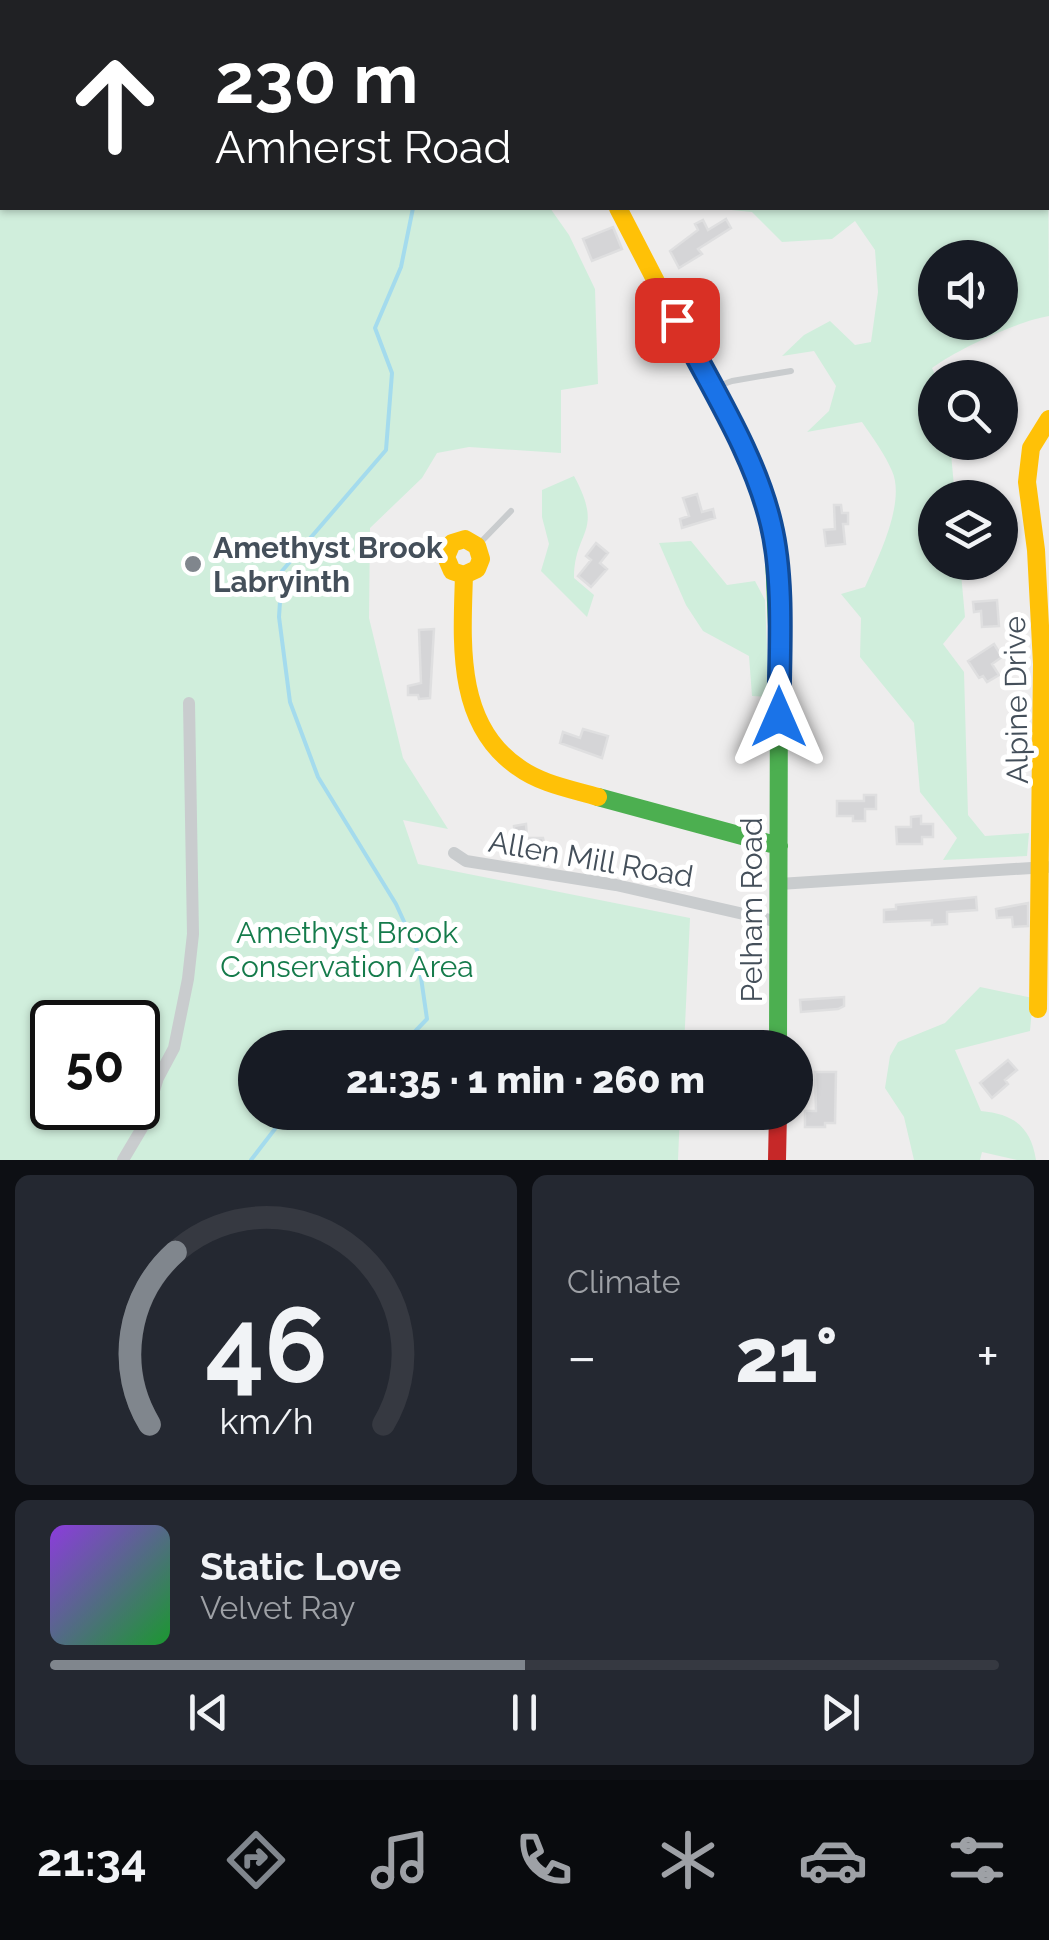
<!DOCTYPE html>
<html lang="en">
<head>
<meta charset="utf-8">
<style>
	:root { --surface:#171b24; --page:#242831; --text:#f1f3f6; --muted:#9ea1a6; --line:#363941; --accent:#80868d }
	body { margin:0; font-family:Raleway,sans-serif; background:var(--page); color:var(--text); height:100vh; display:flex; flex-direction:column; font-size:38px; white-space:nowrap }
	* { box-sizing:border-box; margin:0 }
	p { font-size:32px; color:var(--muted) }
	.icon { flex:none; width:55px; height:55px; fill:none; stroke:currentColor; stroke-width:2; stroke-linecap:round; stroke-linejoin:round }
	.map { position:relative; height:1160px; overflow:hidden }
	.panel { display:flex; flex-direction:column; gap:15px; padding:15px; background:#0d0f14; flex:1 }
	.panel>* { flex:none }
	.top-card { position:absolute; left:0px; top:0px; width:1050px; height:210px; box-shadow:0 2px 8px #0004; background:#202124; color:#fff; overflow:hidden }
	.controls { position:absolute; left:918px; top:240px; display:grid; gap:20px }
	.controls a { display:grid; place-items:center; width:100px; height:100px; border-radius:50%; background:var(--surface); box-shadow:0 2px 8px #0004; font-size:50px }
	.speed { position:absolute; left:30px; top:1000px; display:flex; gap:20px; font-size:50px; font-weight:700; text-align:center }
	.speed>* { display:grid; place-content:center; width:130px; height:130px; border-radius:50%; background:var(--surface); box-shadow:0 2px 8px #0004; line-height:1 }
	.speed .limit { border:5px solid #111; border-radius:15px; background:#fff; color:#111 }
	.pin { position:absolute; display:grid; place-items:center; width:85px; height:85px; color:#fff; margin:-42px; border-radius:20px; box-shadow:0 5px 15px #0006 }
	.me { position:absolute; width:110px; margin:-55px; rotate:0deg; stroke-linejoin:round; filter:drop-shadow(0 0 8px #0008) }
	.turn { display:flex; align-items:center; gap:35px; height:210px; padding:0 50px; font-size:45px }
	.turn .icon { width:130px; height:130px; stroke-width:2.5 }
	.turn b { display:block; font-size:70px; line-height:85px }
	.big { font-size:75px; font-weight:800; line-height:1.1 }
	.panel .widget { flex:1; display:flex; flex-direction:column; justify-content:center; gap:15px; min-width:0; padding:0 35px; border-radius:15px; background:var(--page) }
	.panel .dial { align-items:center; gap:0 }
	.dial svg { height:260px; overflow:visible; fill:none; stroke:var(--line); stroke-width:7; stroke-linecap:round; text-anchor:middle }
	.dial text { fill:var(--text); stroke:none }
	.song { display:flex; align-items:center; gap:30px }
	.cover { width:120px; height:120px; border-radius:15px; background:linear-gradient(135deg,hsl(270 70% 55%),hsl(130 70% 35%)) }
	.played { height:10px; border-radius:5px; background:linear-gradient(90deg,var(--accent) 50%,var(--line) 50%) }
	.keys { display:flex; justify-content:space-around; direction:ltr }
	.heat { display:flex; justify-content:space-between; align-items:center; font-size:55px; direction:ltr }
	.panel .tiles { flex:1; display:grid; gap:15px; grid-template-columns:1fr 1fr }
	.widget:last-child { grid-column:span 2 }
	.trip { position:absolute; left:238px; top:1030px; width:575px; height:100px; border-radius:50px; background:var(--surface); box-shadow:0 2px 8px #0004; font-weight:800; line-height:100px; text-align:center }
	.tabs { display:flex; height:160px; justify-content:space-around; align-items:center; background:#090b0e; color:var(--muted) }
	.tabs .icon { width:70px; height:70px }
	.tabs .active { color:var(--accent) }
	.tabs b { font-size:45px; color:var(--text) }
	.map>svg:first-child { display:block }
	.green { fill:#d0eedc; fill-rule:evenodd }
	.lines { fill:none; stroke-linecap:round; stroke-linejoin:round }
	.stream { stroke:#a4dbed; stroke-width:4 }
	.building { fill:#d5d5d7; stroke:#dfdfe0; stroke-width:2.5 }
	.lane { stroke:#c9ccce; stroke-width:6 }
	.street { stroke:#c9ccce; stroke-width:12 }
	.fast { stroke:#4caf50; stroke-width:18 }
	.slow { stroke:#ffc107; stroke-width:18 }
	.jam { stroke:#c62828; stroke-width:18 }
	.route-casing { stroke:#114b97; stroke-width:25 }
	.route { stroke:#1a73e8; stroke-width:18 }
	.poi-dot { fill:#80868d; stroke:#fff; stroke-width:4 }
	.labels { text-anchor:middle; dominant-baseline:central; stroke-width:10; stroke-linejoin:round; paint-order:stroke }
	.poi-label { font-size:30px; font-weight:bold; fill:#444f5a; stroke:#fff; text-anchor:start }
	.street-label { font-size:30px; fill:#444f5a; stroke:#fff }
	.park-label { font-size:30px; fill:#157b4b; stroke:#fff }
</style>
</head>
<body>
<div class="map">
<svg width="1049" height="1160" viewBox="0 0 1049 1160">
	<rect width="100%" height="100%" fill="#eeeded"/>
	<!-- green -->
	<path class="green" d="M0 0 472 2H2V208H550L569 235 595 289 598 384 561 390V453L469 447 437 453 422 478 370 528 369 618 403 758 448 829 403 820 418 864 690 918 684 1047 255 1048V1112L680 1113 678 1160H0ZM52 1022H138V1108H52Z
		M1048 131 1049 316C1018 321 958 349 932 368L936 377 935 442 950 443 955 497 935 498V562L960 563 965 617 943 644 964 672 968 815 985 836 1029 833 1027 856 943 860 957 838 920 792 914 723 860 657 861 618 841 594 865 587C878 558 906 502 892 471 885 454 872 437 862 422L807 432 829 411 836 386 814 351 782 356 804 335 830 321 855 345 871 342 878 292 875 250 855 221 832 239 782 242 752 212 711 208H1048ZM935 258H1000V322H935Z
		M574 476C605 533 574 530 574 578L594 595 587 617 541 571 549 544 542 517V490Z
		M691 541 727 585 755 581 765 600 769 697 752 696 749 656 703 631 686 605 659 543Z
		M980 987 1033 998 1030 1031 955 1050 981 1111C1014 1114 1031 1127 1036 1160H1017L982 1152 980 1160H914L904 1117 885 1088 890 1056 898 1042 945 1023Z"/>
	<g class="lines">
		<!-- stream -->
		<path class="stream" d="M321 0 323 2
			M399 1048 427 1019 417 950 396 904 318 777 290 702 279 617 282 571 386 450 392 373 375 328 401 267 413 208
			M251 1160 288 1112"/>
	</g>
	<!-- building -->
	<path class="building" d="M726 219 731 228 698 249 702 254 679 268 670 251 698 230 695 224 703 220 708 230Z
		M613 227 622 249 592 261 583 239Z
		M697 494 702 512 713 509 715 518 682 528 680 519 689 516 683 498Z
		M834 505H841L842 513H848V524H843L845 544 826 546 824 530 835 529Z
		M596 543 608 553 600 563 607 569 591 587 578 576 591 560 586 556Z
		M997 600 999 626 982 627 981 611 974 612 973 602Z
		M434 629 430 698 419 699 418 695H408V686L421 683 419 630Z
		M994 644 1002 657 992 664 999 675 987 682 983 676 979 678 968 661Z
		M583 729 608 736 602 758 560 743 563 732 580 738Z
		M864 795H876V809H865V821H853V816H837V801H864Z
		M921 816V824H933V837H922V844H897L896 827H911V817Z
		M526 824 527 838H543L548 861 510 858 509 853H516L514 826Z
		M976 897 977 910 947 912V924L932 925V920L884 922V910L896 909V905Z
		M1028 903V926L1013 927 1012 917 997 918 996 909Z
		M844 997V1006L838 1009 801 1012 800 1000Z
		M1008 1060 1017 1070 1005 1080 1008 1084 992 1098 980 1083Z
		M815 1072H836L835 1123H825V1127H805V1111H816Z"/>
	<g class="lines">
		<!-- lane -->
		<path class="lane" d="M713 388 732 381 791 371
			M478 545 511 511"/>
		<!-- street -->
		<path class="street" d="M454 853 466 861 616 885 779 922
			M779 884 1047 867
			M123 1160 142 1128 158 1078 174 1048 188 979 193 934 189 703"/>
		<!-- fast -->
		<path class="fast" d="M486 0 488 2
			M659 2 664 0
			M761 493 773 533 779 672 778 1048
			M598 797 779 846"/>
		<!-- slow -->
		<path class="slow" d="M618 208 754 471 761 493
			M464 575 452 571 446 557 452 543 465 539 477 546 481 559 477 569 464 575C462 642 455 724 518 767 541 784 571 789 598 797
			M1038 1009 1042 664 1036 550 1027 482 1031 448 1049 419"/>
		<!-- jam -->
		<path class="jam" d="M777 1160 778 1112"/>
	</g>
	<g class="lines">
		<defs>
			<path id="route" d="M677 320C710 386 754 452 771 524 785 582 779 656 779 717"/>
		</defs>
		<!-- route casing -->
		<use href="#route" class="route-casing"/>
		<!-- route -->
		<use href="#route" class="route"/>
	</g>
	<!-- markers -->
	<circle class="poi-dot" cx="193" cy="564" r="10"/>
	<g class="labels">
		<!-- poi labels -->
		<g class="poi-label">
			<text x="213" y="547">Amethyst Brook<tspan x="213" dy="34">Labryinth</tspan></text>
		</g>
		<!-- street labels -->
		<g class="street-label">
			<text transform="translate(1016 700) rotate(-91)">Alpine Drive</text>
			<text transform="translate(591 859) rotate(10)">Allen Mill Road</text>
			<text transform="translate(751 910) rotate(-90)">Pelham Road</text>
		</g>
		<!-- park labels -->
		<g class="park-label">
			<text x="347" y="932">Amethyst Brook<tspan x="347" dy="34">Conservation Area</tspan></text>
		</g>
	</g>
</svg>
<div class="controls">
<a><svg class="icon" aria-label="sound" viewBox="0 0 24 24"><path d="M4 9h4l5-4v14l-5-4H4zM17 9q2 3 0 6"/></svg></a>
<a><svg class="icon" aria-label="search" viewBox="0 0 24 24"><circle cx="10" cy="10" r="6"/><path d="M15 15l6 6"/></svg></a>
<a><svg class="icon" aria-label="layers" viewBox="0 0 24 24"><path d="M12 4l9 5-9 5-9-5zM3 14l9 5 9-5"/></svg></a>
</div>
<div class="speed"><div class="limit">50</div></div>
<div class="pin" style="left:677px;top:320px;background:#d93025"><svg class="icon" aria-label="arrive" viewBox="0 0 24 24"><path d="M6 21V4h12l-3 4 3 4H6"/></svg></div>
<svg class="me" style="left:779px;top:717px" viewBox="-20 -20 40 40"><path d="M0-17L14 15 0 8-14 15z" fill="#1a73e8" stroke="#fff" stroke-width="4"/></svg>
<div class="trip">21:35 · 1 min · 260 m</div>
<div class="top-card">
<div class="turn"><svg class="icon" aria-label="ahead" viewBox="0 0 24 24"><path d="M12 20V5M6 11l6-6 6 6"/></svg><div><b>230 m</b>Amherst Road</div></div>
</div>
</div>
<section class="panel">
<div class="tiles">
<div class="widget dial"><svg viewBox="0 0 100 80">
<path d="M14 69A42 42 0 1 1 86 69"/>
<path d="M14 69A42 42 0 0 1 22 16" stroke="#80868d"/>
<text x="50" y="56" font-size="32" font-weight="700">46</text>
<text x="50" y="72" font-size="11">km/h</text>
</svg></div>
<div class="widget"><p>Climate</p>
<div class="heat"><a>−</a><b class="big">21°</b><a>+</a></div>
</div>
<div class="widget">
<div class="song"><i class="cover"></i><div><b>Static Love</b><p>Velvet Ray</p></div></div>
<div class="played"></div>
<div class="keys"><svg class="icon" aria-label="previous" viewBox="0 0 24 24"><path d="M18 5L8 12l10 7zM5 5v14"/></svg><svg class="icon" aria-label="pause" viewBox="0 0 24 24"><path d="M8 5v14M16 5v14"/></svg><svg class="icon" aria-label="next" viewBox="0 0 24 24"><path d="M6 5l10 7-10 7zM19 5v14"/></svg></div>
</div>
</div>
</section>
<nav class="tabs">
<b>21:34</b>
<svg class="icon active" aria-label="directions" viewBox="0 0 24 24"><path d="M12 3l9 9-9 9-9-9zM9 14v-3h6M13 9l2 2-2 2"/></svg>
<svg class="icon" aria-label="music" viewBox="0 0 24 24"><path d="M9 18V5l10-2v13"/><circle cx="6" cy="18" r="3"/><circle cx="16" cy="16" r="3"/></svg>
<svg class="icon" aria-label="phone" viewBox="0 0 24 24"><path d="M5 4h4l2 5-3 2q2 4 5 5l2-3 5 2v4C11 20 4 13 5 4z"/></svg>
<svg class="icon" aria-label="climate" viewBox="0 0 24 24"><path d="M12 3v18M4 7l16 10M4 17L20 7"/></svg>
<svg class="icon" aria-label="car" viewBox="0 0 24 24"><path d="M5 17H2v-5l4-1 3-4h7l3 4 3 1v5h-3M9 17h6M6 11h13"/><circle cx="7" cy="17" r="2"/><circle cx="17" cy="17" r="2"/></svg>
<svg class="icon" aria-label="filters" viewBox="0 0 24 24"><path d="M4 7h16M4 17h16"/><circle cx="9" cy="7" r="2"/><circle cx="15" cy="17" r="2"/></svg>
</nav>
</body>
</html>
